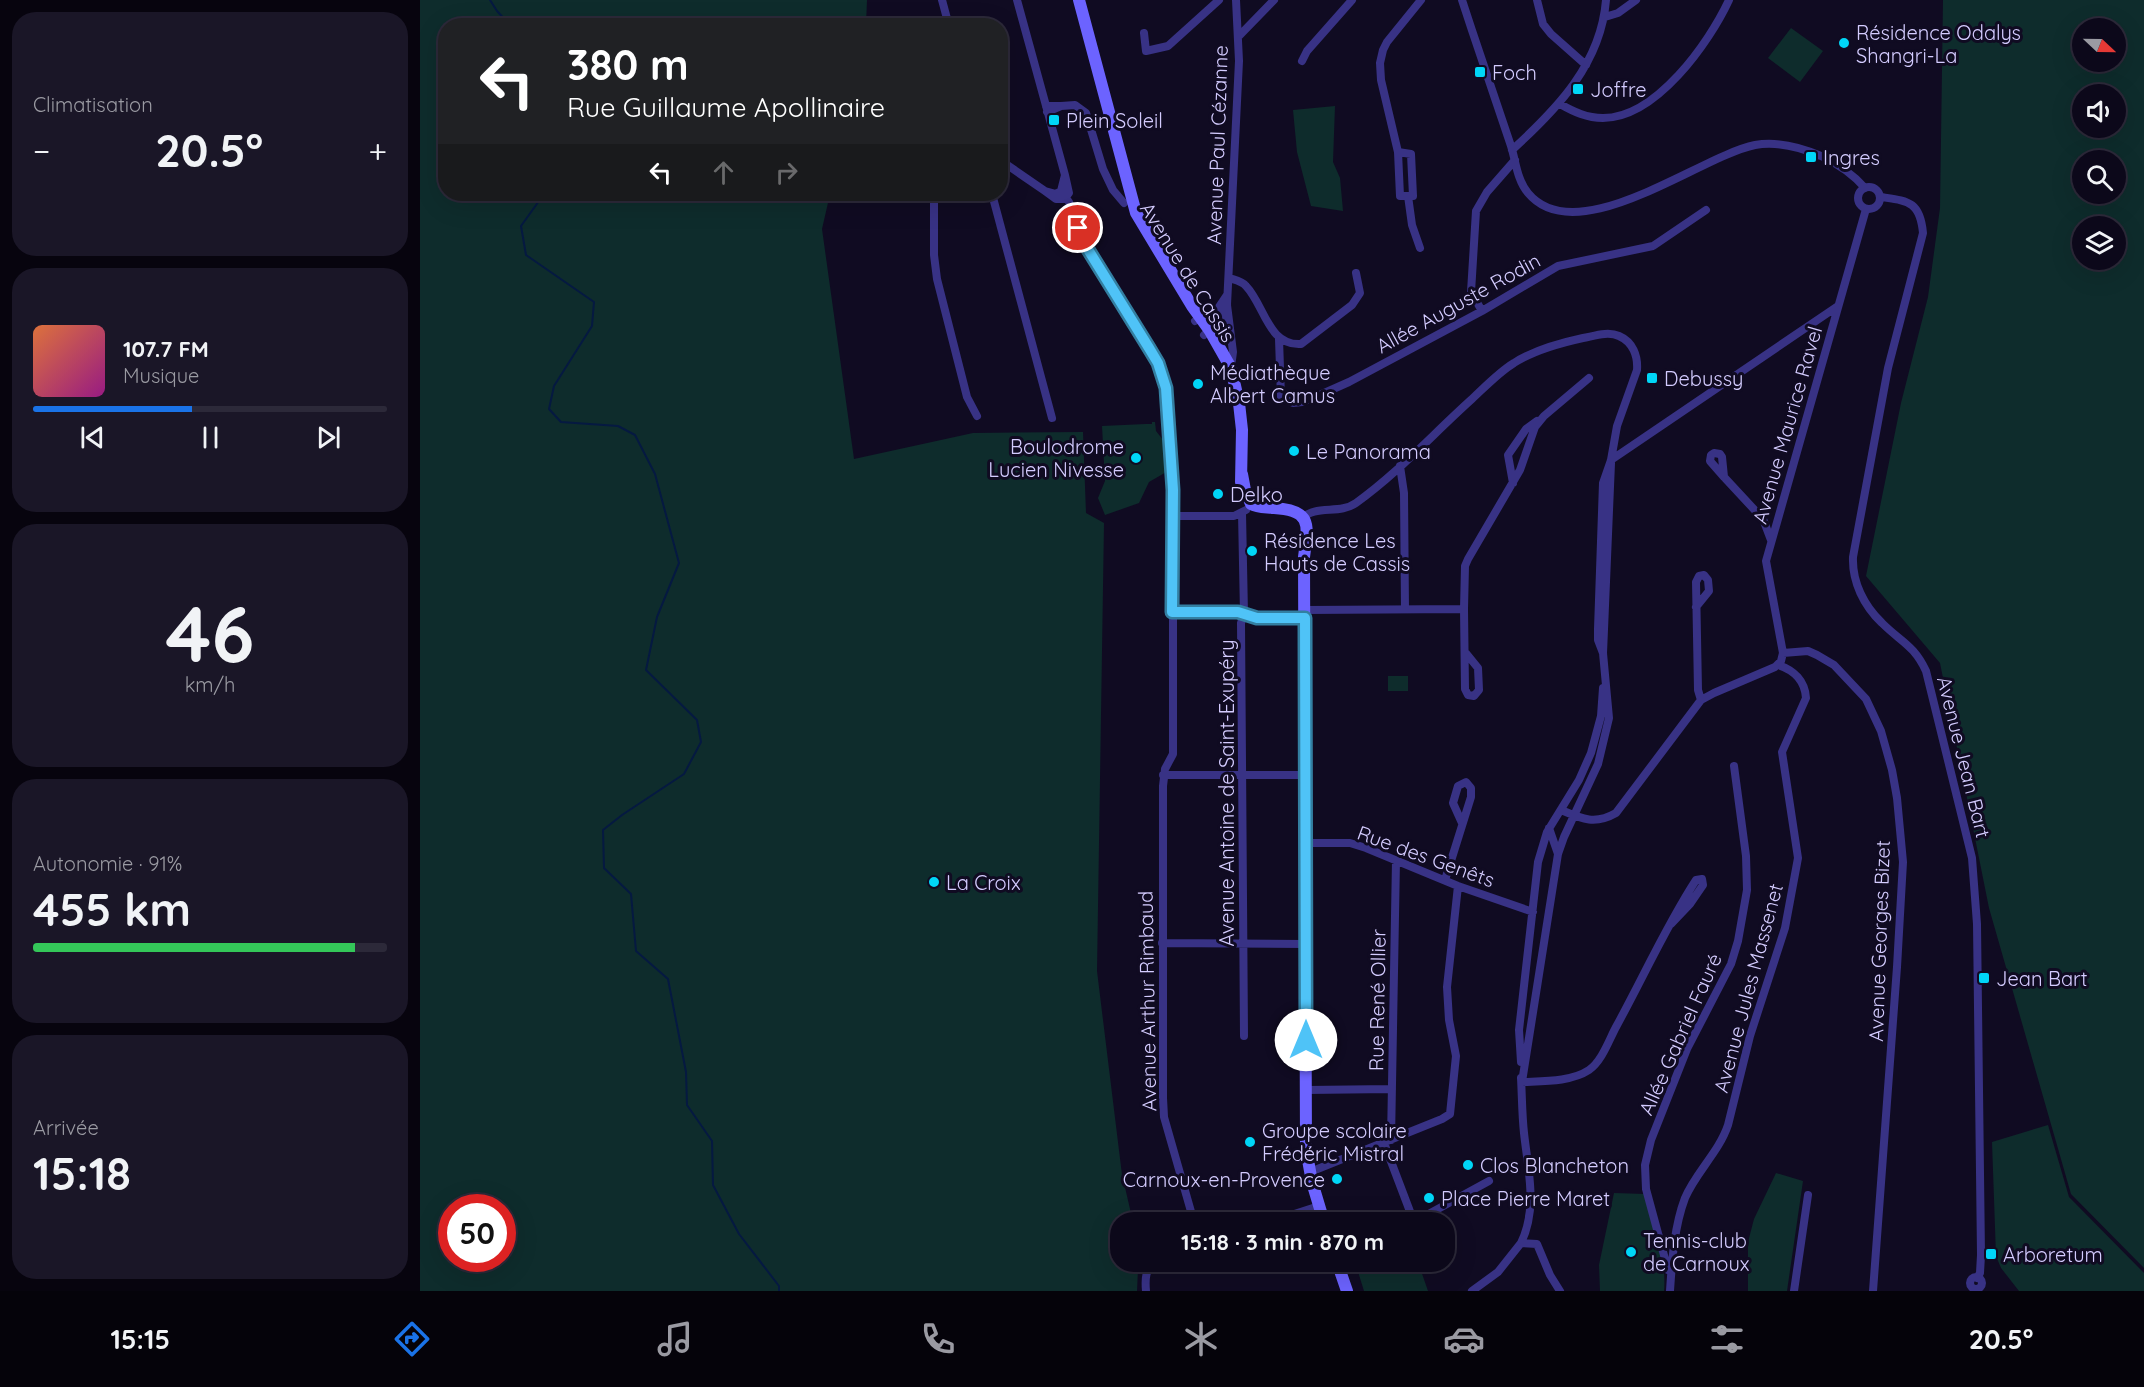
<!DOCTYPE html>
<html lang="fr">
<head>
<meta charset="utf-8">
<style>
	:root { --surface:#0c081a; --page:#1a1627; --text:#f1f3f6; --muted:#9a9aa2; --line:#2c2939; --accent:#1a73e8 }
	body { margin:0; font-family:Quicksand,sans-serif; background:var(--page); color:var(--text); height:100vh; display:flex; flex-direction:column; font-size:22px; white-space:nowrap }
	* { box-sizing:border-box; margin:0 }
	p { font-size:20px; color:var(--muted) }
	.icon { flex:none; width:33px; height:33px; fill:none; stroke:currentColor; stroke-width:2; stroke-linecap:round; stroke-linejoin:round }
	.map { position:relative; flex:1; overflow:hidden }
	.details { display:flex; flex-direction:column; gap:12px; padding:12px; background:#07040e; width:420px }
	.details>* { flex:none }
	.banner { position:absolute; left:18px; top:18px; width:570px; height:183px; border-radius:24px; box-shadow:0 6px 24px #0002,0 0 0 2px var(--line); background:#202124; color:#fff; overflow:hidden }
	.needle { width:39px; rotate:112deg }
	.fabs { position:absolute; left:1652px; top:18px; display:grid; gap:12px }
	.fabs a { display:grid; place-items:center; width:54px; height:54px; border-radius:50%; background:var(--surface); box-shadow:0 6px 24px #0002,0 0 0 2px var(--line); font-size:30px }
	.speed { position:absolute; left:18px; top:1194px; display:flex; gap:12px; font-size:30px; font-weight:700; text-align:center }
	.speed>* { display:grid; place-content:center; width:78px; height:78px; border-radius:50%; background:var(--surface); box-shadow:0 6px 24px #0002,0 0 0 2px var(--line); line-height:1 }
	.speed .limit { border:9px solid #d22; background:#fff; color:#111 }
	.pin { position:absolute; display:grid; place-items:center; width:51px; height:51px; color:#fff; margin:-26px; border:3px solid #fff; border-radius:50%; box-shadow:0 2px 6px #0007 }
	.me { position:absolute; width:66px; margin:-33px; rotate:0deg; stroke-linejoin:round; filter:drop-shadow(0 0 4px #0008) }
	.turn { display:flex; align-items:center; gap:21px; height:126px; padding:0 30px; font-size:27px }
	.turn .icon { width:78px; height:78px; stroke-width:2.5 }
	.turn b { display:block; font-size:42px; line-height:51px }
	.lanes { display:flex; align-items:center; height:57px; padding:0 30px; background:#0003; justify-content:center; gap:30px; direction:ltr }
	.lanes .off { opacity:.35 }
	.big { font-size:45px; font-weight:700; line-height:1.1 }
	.details .tile { flex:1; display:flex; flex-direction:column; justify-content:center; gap:9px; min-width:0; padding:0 21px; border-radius:24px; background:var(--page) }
	.details .dial { align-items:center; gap:0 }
	.dial b { font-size:78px; line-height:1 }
	.song { display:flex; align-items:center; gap:18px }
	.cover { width:72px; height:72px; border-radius:9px; background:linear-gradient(135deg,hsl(20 70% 55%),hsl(310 70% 35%)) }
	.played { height:6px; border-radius:3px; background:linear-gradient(90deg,var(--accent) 45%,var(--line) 45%) }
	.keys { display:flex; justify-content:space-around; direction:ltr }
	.heat { display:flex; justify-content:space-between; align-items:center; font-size:33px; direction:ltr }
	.charge { height:9px; border-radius:4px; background:linear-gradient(90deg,#34c759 91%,var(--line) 0) }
	.trip { position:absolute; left:690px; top:1212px; width:345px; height:60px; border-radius:24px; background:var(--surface); box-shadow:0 6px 24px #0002,0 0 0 2px var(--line); font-weight:700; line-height:60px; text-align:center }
	.dock { display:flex; height:96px; justify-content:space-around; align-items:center; background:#05030a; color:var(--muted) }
	.dock .icon { width:42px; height:42px }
	.dock .selected { color:var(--accent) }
	.dock b { font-size:27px; color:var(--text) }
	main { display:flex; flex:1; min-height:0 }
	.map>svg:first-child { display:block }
	.green { fill:#0e2c2c; fill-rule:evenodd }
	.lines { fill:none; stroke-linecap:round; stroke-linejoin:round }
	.stream { stroke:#051941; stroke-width:2 }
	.minor { stroke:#383285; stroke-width:8 }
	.secondary { stroke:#6c63ff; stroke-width:12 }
	.route-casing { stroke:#337fa1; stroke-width:15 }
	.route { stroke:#4fc3f7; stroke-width:10 }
	.poi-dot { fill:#00d6f7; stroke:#100b22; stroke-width:2 }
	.labels { text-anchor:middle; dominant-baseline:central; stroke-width:6; stroke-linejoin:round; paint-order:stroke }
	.poi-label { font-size:20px; fill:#d4ccff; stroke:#100b22; text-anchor:start }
	.street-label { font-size:20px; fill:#d4ccff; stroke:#100b22 }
</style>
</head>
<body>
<main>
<section class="details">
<div class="tile"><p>Climatisation</p>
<div class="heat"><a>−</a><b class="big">20.5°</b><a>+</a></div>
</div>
<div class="tile">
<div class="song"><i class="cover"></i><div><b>107.7 FM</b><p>Musique</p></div></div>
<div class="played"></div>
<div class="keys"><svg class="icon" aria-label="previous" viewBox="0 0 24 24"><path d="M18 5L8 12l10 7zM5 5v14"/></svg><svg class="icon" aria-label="pause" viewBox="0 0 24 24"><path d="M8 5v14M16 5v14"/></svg><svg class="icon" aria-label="next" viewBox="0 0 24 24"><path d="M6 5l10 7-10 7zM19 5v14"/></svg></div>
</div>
<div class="tile dial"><b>46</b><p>km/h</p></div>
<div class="tile"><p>Autonomie · 91%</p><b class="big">455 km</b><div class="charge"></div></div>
<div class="tile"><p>Arrivée</p><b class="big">15:18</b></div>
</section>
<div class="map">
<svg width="1724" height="1291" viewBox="0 0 1724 1291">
	<rect width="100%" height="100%" fill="#100b22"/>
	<!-- green -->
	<path class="green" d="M0 0H447L446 25 26 26V194H410L402 229 434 459 553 433 663 432 666 513 684 523 677 971 703 1183H704L713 1222H700V1262H721L722 1267 718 1269 717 1291H0ZM32 1208H82V1258H32Z
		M1523 0H1724V1268L1651 1194 1569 908 1520 663 1446 576 1481 403 1508 297 1520 208ZM1662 28H1695V62H1662ZM1662 94H1695V128H1662ZM1662 160H1695V194H1662ZM1662 226H1695V260H1662Z
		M1371 28 1403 51 1380 82 1348 58Z
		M915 106 913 162 920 178 923 211 891 206 877 152 873 110Z
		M732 422H735L736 431 747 445 748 471 729 482 719 503 685 515 678 498 685 481 682 426 726 424H732Z
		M968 676H988V691H968Z
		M1628 1125 1649 1197 1724 1273V1291H1599L1581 1268 1576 1256 1572 1142Z
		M1356 1173 1383 1181 1367 1291H1328V1242L1334 1219Z
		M1194 1193 1225 1194C1233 1223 1247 1261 1244 1291H1180L1179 1265Z
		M935 1262H998L1008 1291H944Z"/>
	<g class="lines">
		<!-- stream -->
		<path class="stream" d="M70 0 77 11 91 26
			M124 194 101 226 106 255 174 302 172 326 134 386 129 409 141 422 198 426 215 435 235 474 259 563 237 617 226 670 277 720 281 742 264 774 202 815 183 830 184 868 211 894 216 951 248 979 266 1072 267 1105 292 1141 293 1185 319 1234 359 1286V1291"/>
		<!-- minor -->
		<path class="minor" d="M522 0 529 26
			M597 0 645 175
			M1042 0C1058 49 1075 98 1091 146 1096 162 1097 180 1108 193 1157 252 1280 156 1335 145 1358 141 1380 147 1401 156 1418 164 1432 173 1445 188
			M1117 0 1123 24 1131 34 1166 65
			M1185 17 1198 13 1216 0
			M724 33 726 51 748 46 799 0
			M818 37 854 0
			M882 61 887 51 932 0
			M1140 104C1154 112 1167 118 1183 118 1236 118 1289 43 1309 0
			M626 106H641L627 112
			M641 106 655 105 666 113 683 169 693 190 704 203
			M1092 150C1137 109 1181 64 1186 0
			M978 152 991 154 993 196H988
			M580 160 625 191
			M645 175 649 193 644 199H636L625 191 636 194 641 191Z
			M1438 198a11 11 0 1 1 22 0a11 11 0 1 1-22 0Z
			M641 191 649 202 664 243 729 348 742 373 749 406 753 516H814L826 510
			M514 194V255L517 279 547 397 557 416
			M572 194 632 418
			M1461 197C1488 201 1500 201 1503 233L1468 368 1433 557C1432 582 1444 606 1462 623 1481 642 1494 645 1506 671L1552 858 1557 924 1561 1255 1560 1273 1557 1278
			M1000 248 992 225 988 196H980L978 152 961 80 960 63 963 50 967 42 1001 0
			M809 278C815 280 822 281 826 286 845 306 848 346 881 344L932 305 940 293 936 273
			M1062 311 1051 292 1056 211 1067 192 1095 160
			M775 321 797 310 807 295
			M784 335 799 322 807 305
			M859 339 861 397 873 403 882 402 893 398 929 382 1062 311 1138 266 1233 246 1286 210
			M811 367 813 352 807 305 819 61 816 0
			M1191 460 1418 306
			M980 466 984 493 985 609
			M1304 477 1290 461 1291 455 1294 453 1300 454 1302 457 1304 477 1343 519 1351 540
			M1093 483 1088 455 1106 429 1117 421
			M822 513 824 614 821 623 824 1036
			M753 516V754L745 769 743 786V1098L744 1117 774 1222
			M881 519C896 504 919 515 936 503 978 473 1014 433 1052 399 1065 387 1079 372 1094 363 1114 350 1140 343 1163 338 1174 336 1188 331 1199 336 1213 342 1218 356 1217 370L1197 426 1191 460 1183 483 1178 629V640L1183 653
			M1276 607 1289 591 1288 580 1284 575 1279 576 1276 582 1278 690 1281 700
			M885 610 1044 609
			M752 612H818L837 618H885
			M1045 652 1058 668 1059 690 1054 696 1048 695 1045 689 1044 609 1045 566 1048 559 1100 470 1115 427 1124 416 1169 378
			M1363 653 1388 651 1397 655 1414 665 1446 699 1461 731 1472 770 1477 798 1483 862 1477 967 1453 1291
			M743 775H885
			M1141 810C1162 819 1175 825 1196 813L1281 700 1294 693 1355 667 1361 661 1363 653 1346 561 1446 209
			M1129 828 1138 854
			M885 843H930L946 848 1038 886 1113 912
			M1025 880 1051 797V788L1046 782 1038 786 1033 803 1042 823
			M742 943 885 944
			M1101 1062 1099 1030 1118 862 1127 832 1159 780 1171 753 1181 716 1183 688
			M1102 1082 1138 854 1144 837 1178 764 1189 718 1183 653 1191 463
			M1102 1082C1123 1081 1151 1082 1169 1070 1182 1061 1189 1040 1196 1027 1223 978 1246 926 1276 880L1282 879 1283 885 1270 904 1251 924
			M886 1090 972 1089
			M971 1140 976 860
			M964 1143 994 1222
			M890 1172 1022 1119 1030 1114 1036 1056 1029 1020 1027 987 1038 886
			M850 1222 899 1206
			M994 1222 1069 1181
			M1101 1243C1118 1208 1108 1170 1104 1133 1102 1115 1102 1096 1101 1078
			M919 1267 930 1262
			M1248 1270 1226 1189 1225 1165 1231 1140 1267 1049 1311 964 1318 941 1327 890 1326 856 1314 766
			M1550 1283a6 6 0 1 1 12 0a6 6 0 1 1-12 0Z
			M726 1291C725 1280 725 1267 736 1262
			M1052 1291 1078 1272 1101 1243 1117 1244 1130 1275 1140 1291
			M1250 1291C1252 1261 1254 1227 1265 1198 1276 1172 1299 1152 1308 1125L1330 1036 1365 928 1378 858 1362 752 1386 698C1385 681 1374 670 1358 665
			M1374 1291 1388 1195"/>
		<!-- secondary -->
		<path class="secondary" d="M659 0 716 213 772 306 790 331 811 368 819 403 822 430 821 482
			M822 474 825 490 831 504C838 508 846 507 854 508 893 510 888 526 884 557L886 1149 892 1182 904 1222
			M917 1262 927 1291"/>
	</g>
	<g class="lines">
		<defs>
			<path id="route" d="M658 228 664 243 729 348 738 363 746 388 753 490 752 612H818L837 618H885L886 1040"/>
		</defs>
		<!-- route casing -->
		<use href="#route" class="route-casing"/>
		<!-- route -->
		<use href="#route" class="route"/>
	</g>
	<!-- markers -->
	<g class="poi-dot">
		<circle cx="1424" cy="43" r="6"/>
		<rect x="1054" y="66" width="12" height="12" rx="3"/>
		<rect x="1152" y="83" width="12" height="12" rx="3"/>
		<rect x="628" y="114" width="12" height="12" rx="3"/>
		<rect x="1385" y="151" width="12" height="12" rx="3"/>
		<rect x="1226" y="372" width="12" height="12" rx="3"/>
		<circle cx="778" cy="384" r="6"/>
		<circle cx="874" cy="451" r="6"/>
		<circle cx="716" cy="458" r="6"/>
		<circle cx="798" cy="494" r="6"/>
		<circle cx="832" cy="551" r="6"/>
		<circle cx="514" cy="882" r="6"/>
		<rect x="1558" y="972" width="12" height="12" rx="3"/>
		<circle cx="830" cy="1142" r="6"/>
		<circle cx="1048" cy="1165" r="6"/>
		<circle cx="917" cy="1179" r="6"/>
		<circle cx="1009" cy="1198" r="6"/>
		<circle cx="1211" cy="1252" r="6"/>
		<rect x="1565" y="1248" width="12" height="12" rx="3"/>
	</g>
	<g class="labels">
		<!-- poi labels -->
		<g class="poi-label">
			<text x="1436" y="32">Résidence Odalys<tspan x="1436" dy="23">Shangri-La</tspan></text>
			<text x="1072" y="72">Foch</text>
			<text x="1170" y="89">Joffre</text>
			<text x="646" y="120">Plein Soleil</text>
			<text x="1403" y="157">Ingres</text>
			<text x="790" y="372">Médiathèque<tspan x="790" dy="23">Albert Camus</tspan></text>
			<text x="1244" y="378">Debussy</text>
			<text x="704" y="446" text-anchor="end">Boulodrome<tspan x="704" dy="23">Lucien Nivesse</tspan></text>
			<text x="886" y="451">Le Panorama</text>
			<text x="810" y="494">Delko</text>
			<text x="844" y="540">Résidence Les<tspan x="844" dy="23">Hauts de Cassis</tspan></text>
			<text x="526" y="882">La Croix</text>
			<text x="1576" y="978">Jean Bart</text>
			<text x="842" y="1130">Groupe scolaire<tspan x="842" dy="23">Frédéric Mistral</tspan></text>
			<text x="1060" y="1165">Clos Blancheton</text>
			<text x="905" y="1179" text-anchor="end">Carnoux-en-Provence</text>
			<text x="1021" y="1198">Place Pierre Maret</text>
			<text x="1223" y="1240">Tennis-club<tspan x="1223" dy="23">de Carnoux</tspan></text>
			<text x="1583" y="1254">Arboretum</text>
		</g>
		<!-- street labels -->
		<g class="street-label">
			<text transform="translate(797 145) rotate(-88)">Avenue Paul Cézanne</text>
			<text transform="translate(768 272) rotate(58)">Avenue de Cassis</text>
			<text transform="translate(1038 303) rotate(-29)">Allée Auguste Rodin</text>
			<text transform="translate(1367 425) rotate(-74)">Avenue Maurice Ravel</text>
			<text transform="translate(1544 757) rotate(76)">Avenue Jean Bart</text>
			<text transform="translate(806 793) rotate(-90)">Avenue Antoine de Saint-Exupéry</text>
			<text transform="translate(1006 856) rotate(20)">Rue des Genêts</text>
			<text transform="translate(1459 941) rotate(-88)">Avenue Georges Bizet</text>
			<text transform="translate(1328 988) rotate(-75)">Avenue Jules Massenet</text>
			<text transform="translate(957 1000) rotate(-89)">Rue René Ollier</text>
			<text transform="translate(727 1001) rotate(-91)">Avenue Arthur Rimbaud</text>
			<text transform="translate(1260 1034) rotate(-66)">Allée Gabriel Fauré</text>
		</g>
	</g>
</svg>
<div class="fabs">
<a><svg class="needle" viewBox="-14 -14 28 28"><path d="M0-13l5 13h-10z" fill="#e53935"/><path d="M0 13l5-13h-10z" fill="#9a9aa2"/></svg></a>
<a><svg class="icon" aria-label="sound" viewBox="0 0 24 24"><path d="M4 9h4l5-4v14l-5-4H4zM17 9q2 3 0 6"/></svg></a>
<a><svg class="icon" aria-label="search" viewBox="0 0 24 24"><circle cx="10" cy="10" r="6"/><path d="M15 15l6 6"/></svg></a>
<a><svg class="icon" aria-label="layers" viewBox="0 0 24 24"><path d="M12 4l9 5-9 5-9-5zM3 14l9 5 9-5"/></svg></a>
</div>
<div class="speed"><div class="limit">50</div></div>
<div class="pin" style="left:658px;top:228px;background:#d93025"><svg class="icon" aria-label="arrive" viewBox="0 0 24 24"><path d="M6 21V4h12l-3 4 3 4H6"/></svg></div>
<svg class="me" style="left:886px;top:1040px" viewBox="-20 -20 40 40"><circle r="19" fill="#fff"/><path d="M0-13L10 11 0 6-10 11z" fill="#4fc3f7"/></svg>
<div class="trip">15:18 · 3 min · 870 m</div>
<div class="banner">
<div class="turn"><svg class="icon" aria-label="left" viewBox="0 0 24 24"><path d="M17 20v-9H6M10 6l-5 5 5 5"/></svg><div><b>380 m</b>Rue Guillaume Apollinaire</div></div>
<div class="lanes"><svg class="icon" aria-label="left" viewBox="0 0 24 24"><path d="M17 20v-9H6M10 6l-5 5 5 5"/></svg><svg class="icon off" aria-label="ahead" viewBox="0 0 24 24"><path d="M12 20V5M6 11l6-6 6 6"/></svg><svg class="icon off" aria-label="right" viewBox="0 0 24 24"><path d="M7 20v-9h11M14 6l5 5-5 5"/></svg></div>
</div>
</div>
</main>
<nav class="dock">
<b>15:15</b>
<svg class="icon selected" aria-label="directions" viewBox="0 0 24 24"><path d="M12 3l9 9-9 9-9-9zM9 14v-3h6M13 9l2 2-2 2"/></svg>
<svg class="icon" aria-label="music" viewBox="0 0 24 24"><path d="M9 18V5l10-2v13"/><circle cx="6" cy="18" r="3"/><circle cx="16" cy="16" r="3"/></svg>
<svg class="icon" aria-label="phone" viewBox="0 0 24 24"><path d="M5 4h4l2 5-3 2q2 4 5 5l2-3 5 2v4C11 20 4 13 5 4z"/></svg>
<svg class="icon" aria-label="climate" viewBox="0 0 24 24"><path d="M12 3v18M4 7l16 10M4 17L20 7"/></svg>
<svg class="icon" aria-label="car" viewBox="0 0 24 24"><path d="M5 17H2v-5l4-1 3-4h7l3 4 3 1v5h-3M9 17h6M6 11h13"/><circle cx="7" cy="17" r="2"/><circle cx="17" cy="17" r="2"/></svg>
<svg class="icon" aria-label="filters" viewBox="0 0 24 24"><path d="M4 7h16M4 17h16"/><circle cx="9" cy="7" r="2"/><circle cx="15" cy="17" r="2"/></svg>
<b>20.5°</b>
</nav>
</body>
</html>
